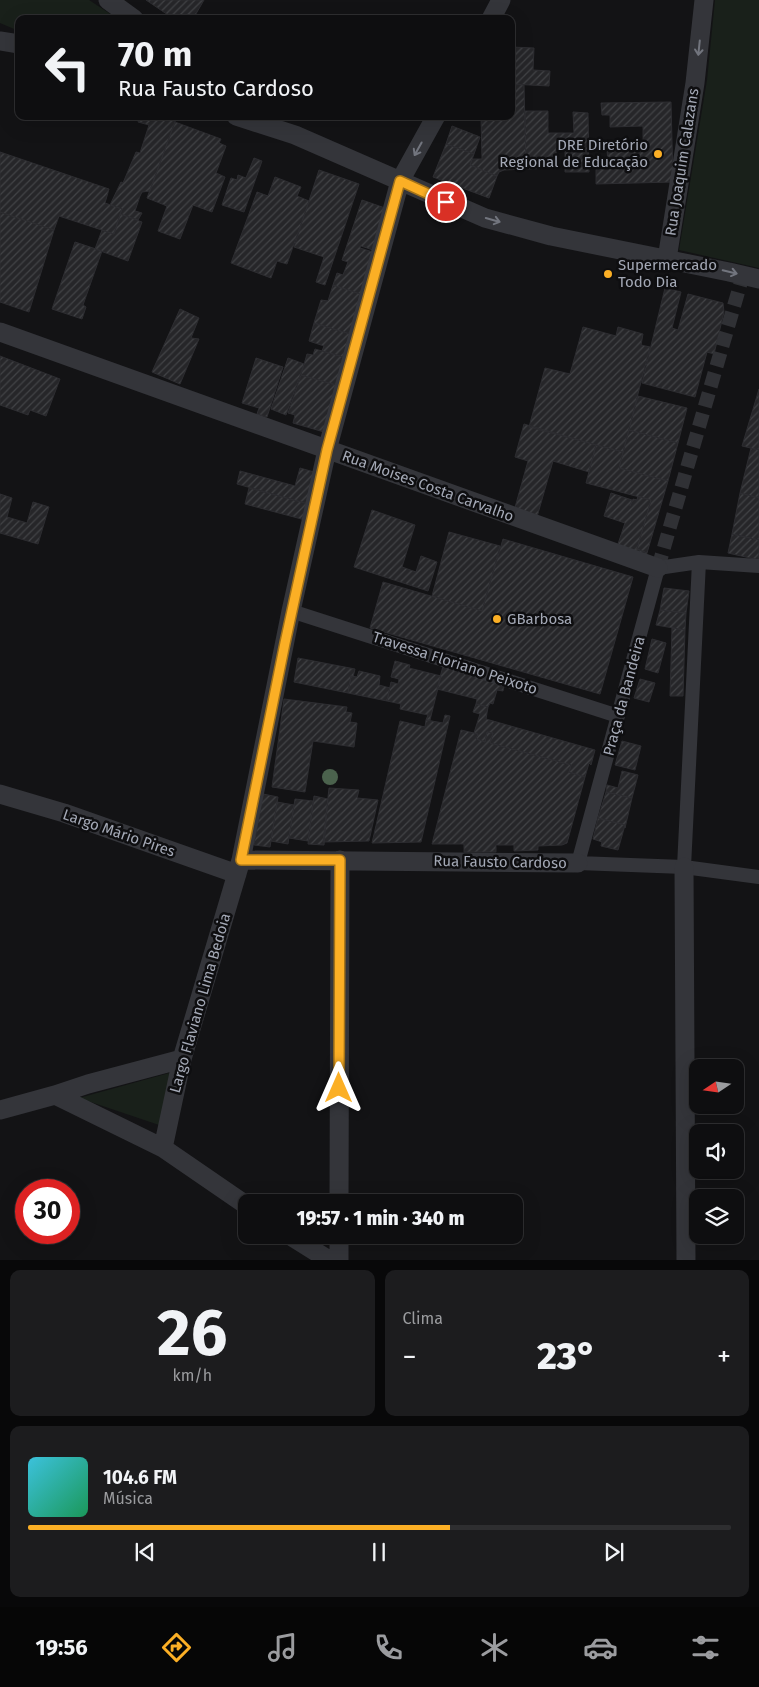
<!DOCTYPE html>
<html lang="pt">
<head>
<meta charset="utf-8">
<style>
	:root { --surface:#0e0e10; --page:#1c1c1e; --text:#f1f3f6; --muted:#9b9c9f; --line:#2e2e30; --accent:#fbaf25 }
	body { margin:0; font-family:"Fira Sans",sans-serif; background:var(--page); color:var(--text); height:100vh; display:flex; flex-direction:column; font-size:19px; white-space:nowrap }
	* { box-sizing:border-box; margin:0 }
	p { font-size:16px; color:var(--muted) }
	.icon { flex:none; width:28px; height:28px; fill:none; stroke:currentColor; stroke-width:2; stroke-linecap:round; stroke-linejoin:round }
	.map { position:relative; height:1260px; overflow:hidden }
	.drawer { display:flex; flex-direction:column; gap:10px; padding:10px; background:#080809; flex:1 }
	.drawer>* { flex:none }
	.banner { position:absolute; left:15px; top:15px; width:500px; height:105px; border-radius:10px; box-shadow:0 5px 20px #0002,0 0 0 1px var(--line); background:#0e0e10; color:var(--text); overflow:hidden }
	.needle { width:32px; rotate:257deg }
	.buttons { position:absolute; left:689px; top:1059px; display:grid; gap:10px }
	.buttons a { display:grid; place-items:center; width:55px; height:55px; border-radius:10px; background:var(--surface); box-shadow:0 5px 20px #0002,0 0 0 1px var(--line); font-size:25px }
	.speed { position:absolute; left:15px; top:1179px; display:flex; gap:10px; font-size:25px; font-weight:700; text-align:center }
	.speed>* { display:grid; place-content:center; width:65px; height:65px; border-radius:50%; background:var(--surface); box-shadow:0 5px 20px #0002,0 0 0 1px var(--line); line-height:1 }
	.speed .limit { border:8px solid #d22; background:#fff; color:#111 }
	.pin { position:absolute; display:grid; place-items:center; width:42px; height:42px; color:#fff; margin:-21px; border:2px solid #fff; border-radius:50%; box-shadow:0 1px 5px #0007 }
	.me { position:absolute; width:55px; margin:-28px; rotate:0deg; stroke-linejoin:round; filter:drop-shadow(0 0 4px #0008) }
	.turn { display:flex; align-items:center; gap:18px; height:105px; padding:0 20px; font-size:22px }
	.turn .icon { width:65px; height:65px; stroke-width:2.5 }
	.turn b { display:block; font-size:35px; line-height:42px }
	.big { font-size:38px; font-weight:800; line-height:1.1 }
	.drawer .widget { flex:1; display:flex; flex-direction:column; justify-content:center; gap:8px; min-width:0; padding:0 18px; border-radius:10px; background:var(--page) }
	.drawer .dial { align-items:center; gap:0 }
	.dial b { font-size:65px; line-height:1 }
	.song { display:flex; align-items:center; gap:15px }
	.cover { width:60px; height:60px; border-radius:8px; background:linear-gradient(135deg,hsl(190 70% 55%),hsl(150 70% 35%)) }
	.played { height:5px; border-radius:2px; background:linear-gradient(90deg,var(--accent) 60%,var(--line) 60%) }
	.keys { display:flex; justify-content:space-around; direction:ltr }
	.heat { display:flex; justify-content:space-between; align-items:center; font-size:28px; direction:ltr }
	.drawer .tiles { flex:1; display:grid; gap:10px; grid-template-columns:1fr 1fr }
	.widget:last-child { grid-column:span 2 }
	.trip { position:absolute; left:238px; top:1194px; width:285px; height:50px; border-radius:10px; background:var(--surface); box-shadow:0 5px 20px #0002,0 0 0 1px var(--line); font-weight:800; line-height:50px; text-align:center }
	.tabs { display:flex; height:80px; justify-content:space-around; align-items:center; background:#060606; color:var(--muted) }
	.tabs .icon { width:35px; height:35px }
	.tabs .active { color:var(--accent) }
	.tabs b { font-size:22px; color:var(--text) }
	.map>svg:first-child { display:block }
	.green { fill:#19201a }
	.building { fill:url(#building-hatch); stroke:#2d2d31 }
	.lines { fill:none; stroke-linecap:round; stroke-linejoin:round }
	.pedestrian-tunnel { stroke:#303135; stroke-width:14; stroke-dasharray:14 7; stroke-linecap:butt }
	.pedestrian { stroke:#34353a; stroke-width:14 }
	.minor { stroke:#34353a; stroke-width:19 }
	.tree { fill:#4b624d }
	.oneway { stroke:#72757e }
	.route-casing { stroke:#a37218; stroke-width:12 }
	.route { stroke:#fbaf25; stroke-width:9 }
	.poi-dot { fill:#fbaf25; stroke:#0e0e10; stroke-width:2 }
	.labels { text-anchor:middle; dominant-baseline:central; stroke-width:5; stroke-linejoin:round; paint-order:stroke }
	.poi-label { font-size:15px; fill:#a4a9b6; stroke:#0e0e10; text-anchor:start }
	.street-label { font-size:15px; fill:#a4a9b6; stroke:#0e0e10 }
</style>
</head>
<body>
<div class="map">
<svg width="759" height="1260" viewBox="0 0 759 1260">
	<defs>
		<pattern id="building-hatch" width="6" height="6" patternUnits="userSpaceOnUse" patternTransform="scale(1.25)"><rect width="6" height="6" fill="#262629"/><path d="M-1 1l2-2M0 6l6-6M5 7l2-2" fill="none" stroke="#424346"/></pattern>
	</defs>
	<rect width="100%" height="100%" fill="#131315"/>
	<!-- green -->
	<path class="green" d="M0 0H89L118 19H19V31L0 23Z
		M715 0H759V268L679 250 707 80Z
		M173 1072 162 1126 79 1098Z"/>
	<!-- building -->
	<path class="building" d="M146 0H204L193 19H174Z
		M511 47 534 48 533 70 550 71 549 86 511 84Z
		M511 84 524 85 526 169 504 170 499 172 497 176 470 165 472 159H482L481 116H511Z
		M671 102 673 182 596 184V162L608 161 607 150H643V126L610 127V115H602L601 103Z
		M525 111H548V133H574L573 112 588 113 589 172H565V147L556 148V168L526 169Z
		M140 116H177L150 191 142 192 140 196 135 211 142 213 138 220 120 214 122 209 110 205 121 182 123 183 136 152 140 153 149 125 138 122Z
		M175 122 221 139 219 143 226 146 216 173 225 177 212 212 193 205 180 239 158 231 167 206 147 198Z
		M452 126 480 137 474 154 446 144Z
		M446 144 474 154 470 165 497 176 489 198 433 177Z
		M0 152 109 189 105 203 122 209 114 234 59 216 54 230 0 212Z
		M254 158 262 161 244 212 222 205 231 178 237 180 238 175 246 178Z
		M319 170 359 184 325 285 316 282 324 257 294 247Z
		M275 177 301 187 297 196 309 201 287 264 277 261 271 278 231 263 257 192 268 196Z
		M362 200 385 208 376 251 361 246 360 248 376 253 363 295 333 285 337 273 343 275 348 262 342 260Z
		M0 212 54 230 29 312 0 302Z
		M120 214 142 222 128 261 95 249 102 230 114 234Z
		M75 242 102 251 83 305 86 307 82 319 52 309Z
		M333 285 363 295 350 334 314 323 321 300 328 301Z
		M665 288 681 292 672 328 678 330 688 294 723 303 724 312 714 354 707 352 695 397 642 383Z
		M180 309 199 318 191 338 199 339 180 384 152 372Z
		M314 323 350 334 343 357 322 351 324 346 309 341Z
		M583 327 616 336 618 327 643 334 641 345 650 347 623 452 529 427 545 368 570 374Z
		M315 349 343 357 336 385 301 375 307 354 313 355Z
		M0 356 60 379 46 416 30 410 28 415 0 405Z
		M256 358 283 367 267 417 257 414 259 408 242 403Z
		M288 358 304 364 286 415 271 409Z
		M301 375 336 385 324 432 293 423 295 415 288 413Z
		M759 389V450L742 446Z
		M638 396 687 408 678 443 629 430Z
		M524 424 596 445 589 472 553 461 537 517 514 511 528 461 515 457Z
		M629 430 678 443 668 481 619 468Z
		M596 445 623 452 619 468 668 481 647 553 637 549 651 500 586 483Z
		M751 448 759 450V498L740 493Z
		M300 468 321 474 312 505 237 484 240 471 295 486Z
		M249 488 312 505 309 521 245 504Z
		M611 493 632 500 630 506 633 499 637 500 638 496 651 500 637 549 647 553 645 560 618 544 625 523 604 516Z
		M740 493 759 498V540L732 534Z
		M0 494 12 498 7 517 27 523 33 502 49 507 38 544 0 533Z
		M372 510 415 525 402 567 416 572 421 556 437 562 428 591 354 567Z
		M449 532 500 546 482 611 432 596Z
		M732 534 759 540V560L728 553Z
		M503 539 633 577 600 694 370 628 383 582 482 611Z
		M664 588 689 591 686 613 660 610Z
		M660 610 686 613 685 630 656 625Z
		M672 628 685 630 683 696H670Z
		M652 639 666 643 658 673 645 669Z
		M298 658 355 669 353 677 351 676 348 693 294 682Z
		M395 661 410 665 409 668 441 676 430 720H426L428 715 400 709 401 704 387 701 391 682 398 684 399 679 391 677Z
		M443 666 505 682 503 691 497 690 493 704 490 703 488 707 476 704 477 699 437 689Z
		M359 671 380 676 379 685 390 688 387 701 348 693 351 676 357 677Z
		M640 679 655 683 649 702 634 698Z
		M284 699 347 707 346 712 352 713 350 722 357 723 354 747 313 741 305 792 272 787Z
		M476 704 488 707 486 719 595 750 591 765 589 763 585 777 569 772 571 765 490 743 493 733 487 732 485 742 476 739 478 734 474 733 480 714 473 712Z
		M445 715 450 716 421 842 372 843 400 721 425 727 426 720 443 723Z
		M461 730 478 734 476 739 485 742 487 732 493 733 490 743 571 765 569 772 585 777 567 843 562 845 538 846V850L514 851V845H496V852H464V844H432Z
		M622 741 641 746 635 770 615 765Z
		M622 771 638 775 632 798 606 792 607 785 618 788Z
		M329 788 359 790 357 798 378 800 369 841 323 842Z
		M606 792 632 798 625 828V825L598 818Z
		M263 794 278 797 270 847 254 845Z
		M314 796 328 799 324 845 308 844Z
		M295 799 313 801 308 841 289 838Z
		M277 802 294 805 288 844 271 841Z
		M598 818 625 825 618 850 601 846 602 842 593 839Z"/>
	<g class="lines">
		<!-- pedestrian-tunnel -->
		<path class="pedestrian-tunnel" d="M658 568 743 275"/>
		<!-- pedestrian -->
		<path class="pedestrian" d="M759 566 699 562 658 568 578 863 684 867 759 877
			M291 611 618 716
			M684 867 699 562"/>
		<!-- minor -->
		<path class="minor" d="M108 0 134 19
			M491 19 501 0
			M0 41 19 44
			M236 116 295 135 485 218 551 236 729 272 759 279
			M667 259 695 83 704 0
			M0 332 658 568
			M0 794 64 813 237 874
			M241 860 578 863
			M684 867 686 1260
			M55 1095 88 1084 182 1059
			M0 1110 55 1095 163 1148 246 1205
			M163 1148 182 1059 241 860 291 611 327 450 400 181 436 116
			M339 1202 340 860
			M289 1235 329 1260
			M339 1260V1235"/>
	</g>
	<!-- trees -->
	<circle class="tree" cx="330" cy="777" r="8"/>
	<!-- one-way arrows -->
	<defs><path id="oneway-shaft" d="M-6 0H5M1.5-3L5.5 0L1.5 3" fill="none" stroke-width="1.6" stroke-linecap="round" stroke-linejoin="round" transform="scale(1.25)"/></defs>
	<g class="oneway">
		<use href="#oneway-shaft" transform="translate(699 48) rotate(96)"/>
		<use href="#oneway-shaft" transform="translate(418 149) rotate(119)"/>
		<use href="#oneway-shaft" transform="translate(493 220) rotate(16)"/>
		<use href="#oneway-shaft" transform="translate(730 272) rotate(13)"/>
	</g>
	<g class="lines">
		<defs>
			<path id="route" d="M339 1088 340 860H241L285 643 327 450 400 181 446 202"/>
		</defs>
		<!-- route casing -->
		<use href="#route" class="route-casing"/>
		<!-- route -->
		<use href="#route" class="route"/>
	</g>
	<!-- markers -->
	<g class="poi-dot">
		<circle cx="658" cy="154" r="5"/>
		<circle cx="608" cy="274" r="5"/>
		<circle cx="497" cy="619" r="5"/>
	</g>
	<g class="labels">
		<!-- poi labels -->
		<g class="poi-label">
			<text x="648" y="145" text-anchor="end">DRE Diretório<tspan x="648" dy="17">Regional de Educação</tspan></text>
			<text x="618" y="265">Supermercado<tspan x="618" dy="17">Todo Dia</tspan></text>
			<text x="507" y="619">GBarbosa</text>
		</g>
		<!-- street labels -->
		<g class="street-label">
			<text transform="translate(682 162) rotate(-81)">Rua Joaquim Calazans</text>
			<text transform="translate(428 486) rotate(20)">Rua Moises Costa Carvalho</text>
			<text transform="translate(455 663) rotate(18)">Travessa Floriano Peixoto</text>
			<text transform="translate(624 696) rotate(-75)">Praça da Bandeira</text>
			<text transform="translate(119 833) rotate(19)">Largo Mário Pires</text>
			<text transform="translate(500 862) rotate(1)">Rua Fausto Cardoso</text>
			<text transform="translate(200 1003) rotate(-74)">Largo Flaviano Lima Bedoia</text>
		</g>
	</g>
</svg>
<div class="buttons">
<a><svg class="needle" viewBox="-14 -14 28 28"><path d="M0-13l5 13h-10z" fill="#e53935"/><path d="M0 13l5-13h-10z" fill="#9b9c9f"/></svg></a>
<a><svg class="icon" aria-label="sound" viewBox="0 0 24 24"><path d="M4 9h4l5-4v14l-5-4H4zM17 9q2 3 0 6"/></svg></a>
<a><svg class="icon" aria-label="layers" viewBox="0 0 24 24"><path d="M12 4l9 5-9 5-9-5zM3 14l9 5 9-5"/></svg></a>
</div>
<div class="speed"><div class="limit">30</div></div>
<div class="pin" style="left:446px;top:202px;background:#d93025"><svg class="icon" aria-label="arrive" viewBox="0 0 24 24"><path d="M6 21V4h12l-3 4 3 4H6"/></svg></div>
<svg class="me" style="left:339px;top:1088px" viewBox="-20 -20 40 40"><path d="M0-17L14 15 0 8-14 15z" fill="#fbaf25" stroke="#fff" stroke-width="4"/></svg>
<div class="trip">19:57 · 1 min · 340 m</div>
<div class="banner">
<div class="turn"><svg class="icon" aria-label="left" viewBox="0 0 24 24"><path d="M17 20v-9H6M10 6l-5 5 5 5"/></svg><div><b>70 m</b>Rua Fausto Cardoso</div></div>
</div>
</div>
<section class="drawer">
<div class="tiles">
<div class="widget dial"><b>26</b><p>km/h</p></div>
<div class="widget"><p>Clima</p>
<div class="heat"><a>−</a><b class="big">23°</b><a>+</a></div>
</div>
<div class="widget">
<div class="song"><i class="cover"></i><div><b>104.6 FM</b><p>Música</p></div></div>
<div class="played"></div>
<div class="keys"><svg class="icon" aria-label="previous" viewBox="0 0 24 24"><path d="M18 5L8 12l10 7zM5 5v14"/></svg><svg class="icon" aria-label="pause" viewBox="0 0 24 24"><path d="M8 5v14M16 5v14"/></svg><svg class="icon" aria-label="next" viewBox="0 0 24 24"><path d="M6 5l10 7-10 7zM19 5v14"/></svg></div>
</div>
</div>
</section>
<nav class="tabs">
<b>19:56</b>
<svg class="icon active" aria-label="directions" viewBox="0 0 24 24"><path d="M12 3l9 9-9 9-9-9zM9 14v-3h6M13 9l2 2-2 2"/></svg>
<svg class="icon" aria-label="music" viewBox="0 0 24 24"><path d="M9 18V5l10-2v13"/><circle cx="6" cy="18" r="3"/><circle cx="16" cy="16" r="3"/></svg>
<svg class="icon" aria-label="phone" viewBox="0 0 24 24"><path d="M5 4h4l2 5-3 2q2 4 5 5l2-3 5 2v4C11 20 4 13 5 4z"/></svg>
<svg class="icon" aria-label="climate" viewBox="0 0 24 24"><path d="M12 3v18M4 7l16 10M4 17L20 7"/></svg>
<svg class="icon" aria-label="car" viewBox="0 0 24 24"><path d="M5 17H2v-5l4-1 3-4h7l3 4 3 1v5h-3M9 17h6M6 11h13"/><circle cx="7" cy="17" r="2"/><circle cx="17" cy="17" r="2"/></svg>
<svg class="icon" aria-label="filters" viewBox="0 0 24 24"><path d="M4 7h16M4 17h16"/><circle cx="9" cy="7" r="2"/><circle cx="15" cy="17" r="2"/></svg>
</nav>
</body>
</html>
